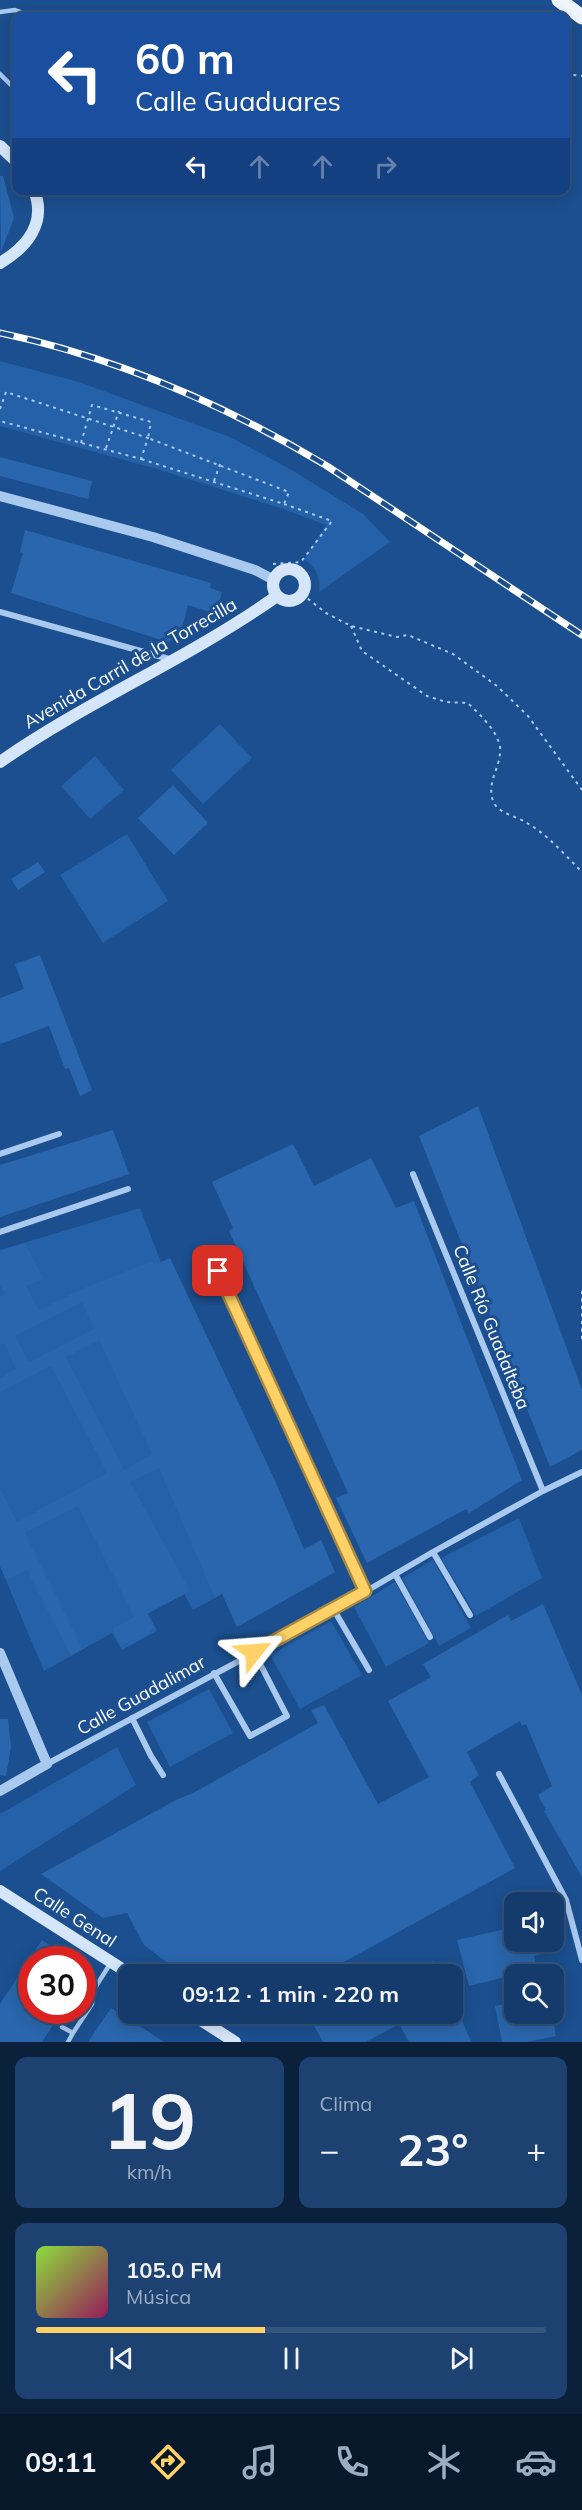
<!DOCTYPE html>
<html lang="es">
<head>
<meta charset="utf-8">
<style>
	:root { --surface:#143b6b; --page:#1d4271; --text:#f1f3f6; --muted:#9dadc1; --line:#33557e; --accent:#ffd166 }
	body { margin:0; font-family:Mulish,sans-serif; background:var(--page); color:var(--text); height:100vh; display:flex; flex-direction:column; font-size:22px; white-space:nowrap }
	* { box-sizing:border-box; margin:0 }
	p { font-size:20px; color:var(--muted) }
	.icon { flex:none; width:33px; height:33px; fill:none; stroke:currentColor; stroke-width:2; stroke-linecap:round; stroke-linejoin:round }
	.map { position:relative; height:2042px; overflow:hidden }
	.drawer { display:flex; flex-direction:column; gap:15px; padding:15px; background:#0b203b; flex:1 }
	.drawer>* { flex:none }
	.guide { position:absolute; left:12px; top:12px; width:558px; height:183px; border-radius:12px; box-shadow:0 3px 15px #0003,0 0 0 2px var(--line); background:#1a4fa0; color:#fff; overflow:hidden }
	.controls { position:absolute; left:504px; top:1892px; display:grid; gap:12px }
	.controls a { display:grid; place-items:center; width:60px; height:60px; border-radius:12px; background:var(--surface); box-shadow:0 3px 15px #0003,0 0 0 2px var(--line); font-size:30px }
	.speed { position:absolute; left:18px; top:1946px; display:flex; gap:12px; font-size:30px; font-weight:700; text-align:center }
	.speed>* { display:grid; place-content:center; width:78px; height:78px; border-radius:50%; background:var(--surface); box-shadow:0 3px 15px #0003,0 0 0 2px var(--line); line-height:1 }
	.speed .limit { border:9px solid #d22; background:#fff; color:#111 }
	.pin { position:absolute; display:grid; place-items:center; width:51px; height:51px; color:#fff; margin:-26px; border-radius:12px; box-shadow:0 3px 9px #0006 }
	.me { position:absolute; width:66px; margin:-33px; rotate:62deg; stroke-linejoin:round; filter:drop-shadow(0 0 4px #0008) }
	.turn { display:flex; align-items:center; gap:21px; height:126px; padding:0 24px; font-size:27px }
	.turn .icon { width:78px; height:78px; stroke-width:2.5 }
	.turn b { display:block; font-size:42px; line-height:51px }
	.lanes { display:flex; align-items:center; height:57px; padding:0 24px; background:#0003; justify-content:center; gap:30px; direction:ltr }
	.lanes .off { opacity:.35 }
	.big { font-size:45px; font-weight:700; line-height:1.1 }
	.drawer .widget { flex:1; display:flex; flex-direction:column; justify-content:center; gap:9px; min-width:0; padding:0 21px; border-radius:12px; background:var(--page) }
	.drawer .dial { align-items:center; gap:0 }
	.dial b { font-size:78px; line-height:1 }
	.song { display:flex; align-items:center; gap:18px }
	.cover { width:72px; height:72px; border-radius:9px; background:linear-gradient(135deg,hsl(90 70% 55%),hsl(330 70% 35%)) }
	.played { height:6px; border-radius:3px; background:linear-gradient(90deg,var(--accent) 45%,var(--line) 45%) }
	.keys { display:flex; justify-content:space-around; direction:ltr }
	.heat { display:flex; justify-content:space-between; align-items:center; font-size:33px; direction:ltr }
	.drawer .tiles { flex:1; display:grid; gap:15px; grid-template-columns:1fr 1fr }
	.widget:last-child { grid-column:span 2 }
	.trip { position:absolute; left:118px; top:1964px; width:345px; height:60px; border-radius:12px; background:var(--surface); box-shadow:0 3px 15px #0003,0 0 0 2px var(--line); font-weight:700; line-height:60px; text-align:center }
	.tabs { display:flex; height:96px; justify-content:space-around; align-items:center; background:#08182b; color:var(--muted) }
	.tabs .icon { width:42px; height:42px }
	.tabs .selected { color:var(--accent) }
	.tabs b { font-size:27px; color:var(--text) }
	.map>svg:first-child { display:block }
	.green { fill:#2461a8 }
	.building { fill:#2a66ad; fill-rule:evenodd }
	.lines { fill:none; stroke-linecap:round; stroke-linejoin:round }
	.path { stroke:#a9c9ee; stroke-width:2; stroke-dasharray:3 4.5; stroke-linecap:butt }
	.service { stroke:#a9c9ee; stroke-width:4.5 }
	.minor { stroke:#a9c9ee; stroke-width:6 }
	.tertiary { stroke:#a9c9ee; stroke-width:10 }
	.secondary { stroke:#d6e6fa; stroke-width:12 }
	.primary { stroke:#f0f6ff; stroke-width:15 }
	.rail-casing { stroke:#fff; stroke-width:7 }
	.rail { stroke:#1b4f8f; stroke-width:4.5; stroke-dasharray:14; stroke-linecap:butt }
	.route-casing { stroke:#a68842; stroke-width:15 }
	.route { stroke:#ffd166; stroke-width:10 }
	.labels { text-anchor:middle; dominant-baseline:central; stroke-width:6; stroke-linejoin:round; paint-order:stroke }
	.street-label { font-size:18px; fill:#fff; stroke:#1b4f8f }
</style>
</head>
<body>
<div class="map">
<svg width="582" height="2042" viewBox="0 0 582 2042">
	<rect width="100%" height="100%" fill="#1b4f8f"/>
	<!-- green -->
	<path class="green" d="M0 361 79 382 230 437 290 469 363 514 390 542 319 592C321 578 316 567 304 559L326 525 283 509 157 469 0 426Z
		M220 724 252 758 203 804 171 770Z
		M95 756 124 790 90 819 61 786Z
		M127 834 168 901 103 943 60 875Z
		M140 1208 161 1262 222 1594 193 1610 184 1594 148 1613 157 1631 122 1650 112 1633 44 1671 0 1566V1250Z
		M519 1518 542 1578 476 1616 441 1558Z
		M433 1560 471 1628 439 1646 402 1578Z
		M395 1582 429 1643 386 1667 354 1607Z
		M331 1621 362 1675 300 1709 270 1655Z
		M209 1689 233 1733 170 1767 147 1722Z
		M117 1747 136 1785 0 1871V1814Z"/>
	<!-- building -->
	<path class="building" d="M0 176H3L14 218 1 252Z
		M0 457 92 481 88 499 0 476Z
		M25 530 211 583 210 588 222 592 216 614 188 605 180 635 168 642 11 593 23 553 20 552Z
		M173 785 208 823 174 855 138 818Z
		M38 862 45 872 18 890 11 879Z
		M40 955 92 1090 80 1096 69 1068 65 1069 49 1026 0 1044V998L24 989 15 964Z
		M478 1106 582 1390V1450L550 1467 419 1136Z
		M113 1130 129 1174 0 1217V1165Z
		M293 1144 314 1186 371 1158 396 1208 414 1201 522 1480 469 1513 466 1509 367 1563 336 1498 348 1493 229 1231 233 1228 212 1182Z
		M25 1243 44 1279 26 1286 39 1310 82 1289 152 1261 154 1265 170 1258 272 1474 304 1549 321 1540 335 1572 237 1627 222 1594 215 1598 159 1468 130 1482 190 1591 147 1614 154 1628 148 1632 149 1634 129 1645 128 1643 121 1646 112 1629 134 1617 78 1506 25 1533 83 1649 71 1656 27 1570 6 1580 0 1566V1488L17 1522 107 1473 51 1366 0 1392V1378L16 1369 4 1343 0 1345V1297L5 1294 0 1285V1251ZM82 1302 94 1329 29 1362 15 1336ZM99 1340 152 1454 124 1470 66 1357Z
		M543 1604 582 1695V1877L544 1811 546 1810 538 1795 552 1786 526 1724 522 1726 520 1721 467 1752 479 1775 470 1782 515 1868 322 1974H182L144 1945 127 1913 103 1918 41 1874 176 1800 195 1792 318 1723 311 1710 324 1705 378 1804 429 1777 388 1701 431 1677 423 1664 508 1615 511 1621Z
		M0 1719H8L11 1747 6 1776 0 1775Z
		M514 1927V1941H538L541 1954 534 1956 537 1969 469 1986 457 1940Z
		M42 1940 70 1959H32V2010H63L42 2042H0V2004Z
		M433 1961 441 1974H408Z
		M514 2002V2013H552L556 2036 527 2042H502L495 2006Z
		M111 2008 138 2025 164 2042H88Z
		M307 2013H459L471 2042H409L399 2024 366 2042H323Z"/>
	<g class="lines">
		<!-- path -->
		<path class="path" d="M566 74 582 76
			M48 192 54 190
			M0 409 6 392 148 438 141 459 0 421
			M81 443 92 405 151 422 148 438 289 492 284 504 141 459
			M106 448 119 411
			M214 481 220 464
			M273 564 301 562 332 521 284 504
			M302 594 326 613 351 626 397 637 408 635 453 654 497 686 528 716 582 790
			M351 626 362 651 427 696 446 702 468 703C480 715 497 730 500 747 502 766 486 781 493 801 498 814 517 816 527 823 548 835 565 855 582 872
			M582 1291V1340"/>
		<!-- service -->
		<path class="service" d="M0 12 15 10 32 16
			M0 74 16 90
			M62 2027 73 2033 92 2004 93 1991 110 1964
			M68 2042 73 2033"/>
		<!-- minor -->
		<path class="minor" d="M0 612 173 660
			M0 1154 59 1134
			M413 1174 543 1491
			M0 1232 128 1189
			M218 1271 365 1591
			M433 1552 470 1615
			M395 1574 430 1637
			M334 1610 369 1670
			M214 1673 250 1736 287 1716 254 1652
			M132 1718 151 1756 163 1775
			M47 1764 334 1610 433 1552 543 1491 582 1472
			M499 1774 566 1900 582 1960"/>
		<!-- tertiary -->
		<path class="tertiary" d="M0 496 153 537 255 570 274 580
			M0 1653 47 1764 0 1791"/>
		<!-- secondary -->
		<path class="secondary" d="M0 146 16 161
			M0 263C27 247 47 223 34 190
			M273 585a16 16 0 1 1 32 0a16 16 0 1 1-32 0Z
			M0 762C89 700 188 659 277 596
			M0 1891 130 1974
			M190 2013 235 2042"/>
		<!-- primary -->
		<path class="primary" d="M559 0 582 17"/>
		<defs>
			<path id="rail" d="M0 333C115 357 227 406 327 466L582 635"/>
		</defs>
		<!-- rail casing -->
		<use href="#rail" class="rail-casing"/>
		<!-- rail -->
		<use href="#rail" class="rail"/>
	</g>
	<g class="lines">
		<defs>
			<path id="route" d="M218 1271 365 1591 254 1652"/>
		</defs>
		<!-- route casing -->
		<use href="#route" class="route-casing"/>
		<!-- route -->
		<use href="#route" class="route"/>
	</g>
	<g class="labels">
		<!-- street labels -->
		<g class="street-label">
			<text transform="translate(130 663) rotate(-30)">Avenida Carril de la Torrecilla</text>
			<text transform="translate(492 1327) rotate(68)">Calle Río Guadalteba</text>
			<text transform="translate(141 1695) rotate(-29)">Calle Guadalimar</text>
			<text transform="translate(75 1917) rotate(33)">Calle Genal</text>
		</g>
	</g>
</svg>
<div class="controls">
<a><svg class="icon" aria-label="sound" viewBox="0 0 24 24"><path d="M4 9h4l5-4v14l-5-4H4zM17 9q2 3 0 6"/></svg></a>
<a><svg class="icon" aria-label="search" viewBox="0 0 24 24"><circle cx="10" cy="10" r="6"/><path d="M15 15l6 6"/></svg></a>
</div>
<div class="speed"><div class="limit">30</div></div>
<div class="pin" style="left:218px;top:1271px;background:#d93025"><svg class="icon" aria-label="arrive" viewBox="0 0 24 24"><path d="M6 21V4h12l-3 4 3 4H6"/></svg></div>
<svg class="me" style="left:254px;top:1652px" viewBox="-20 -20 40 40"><path d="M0-17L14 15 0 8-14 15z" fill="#ffd166" stroke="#fff" stroke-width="4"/></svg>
<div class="trip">09:12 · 1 min · 220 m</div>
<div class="guide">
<div class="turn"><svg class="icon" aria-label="left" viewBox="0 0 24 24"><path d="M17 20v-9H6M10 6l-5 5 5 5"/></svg><div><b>60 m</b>Calle Guaduares</div></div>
<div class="lanes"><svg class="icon" aria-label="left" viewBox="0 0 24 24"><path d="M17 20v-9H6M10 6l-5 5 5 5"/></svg><svg class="icon off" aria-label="ahead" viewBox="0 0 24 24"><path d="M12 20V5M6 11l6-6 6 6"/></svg><svg class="icon off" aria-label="ahead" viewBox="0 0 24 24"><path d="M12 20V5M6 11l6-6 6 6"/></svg><svg class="icon off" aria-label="right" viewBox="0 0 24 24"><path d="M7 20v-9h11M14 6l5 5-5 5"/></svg></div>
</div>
</div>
<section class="drawer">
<div class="tiles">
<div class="widget dial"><b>19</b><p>km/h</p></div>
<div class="widget"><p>Clima</p>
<div class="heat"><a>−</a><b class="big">23°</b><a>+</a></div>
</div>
<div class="widget">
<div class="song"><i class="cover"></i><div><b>105.0 FM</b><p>Música</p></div></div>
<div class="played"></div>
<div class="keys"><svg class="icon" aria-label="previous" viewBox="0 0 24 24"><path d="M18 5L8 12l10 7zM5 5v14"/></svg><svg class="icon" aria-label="pause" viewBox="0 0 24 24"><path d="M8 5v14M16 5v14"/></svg><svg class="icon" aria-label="next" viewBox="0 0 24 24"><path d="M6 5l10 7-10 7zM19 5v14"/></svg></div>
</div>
</div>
</section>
<nav class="tabs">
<b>09:11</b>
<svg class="icon selected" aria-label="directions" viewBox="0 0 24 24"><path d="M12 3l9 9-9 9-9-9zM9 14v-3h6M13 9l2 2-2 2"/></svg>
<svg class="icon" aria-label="music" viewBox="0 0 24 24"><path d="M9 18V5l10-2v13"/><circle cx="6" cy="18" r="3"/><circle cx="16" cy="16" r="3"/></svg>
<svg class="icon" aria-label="phone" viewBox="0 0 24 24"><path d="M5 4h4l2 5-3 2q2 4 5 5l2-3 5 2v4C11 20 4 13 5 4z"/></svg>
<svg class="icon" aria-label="climate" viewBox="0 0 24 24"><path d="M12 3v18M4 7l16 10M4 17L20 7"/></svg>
<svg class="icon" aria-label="car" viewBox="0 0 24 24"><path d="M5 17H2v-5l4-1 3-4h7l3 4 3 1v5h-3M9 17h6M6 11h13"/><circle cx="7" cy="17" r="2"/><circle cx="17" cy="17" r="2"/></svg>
</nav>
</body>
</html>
